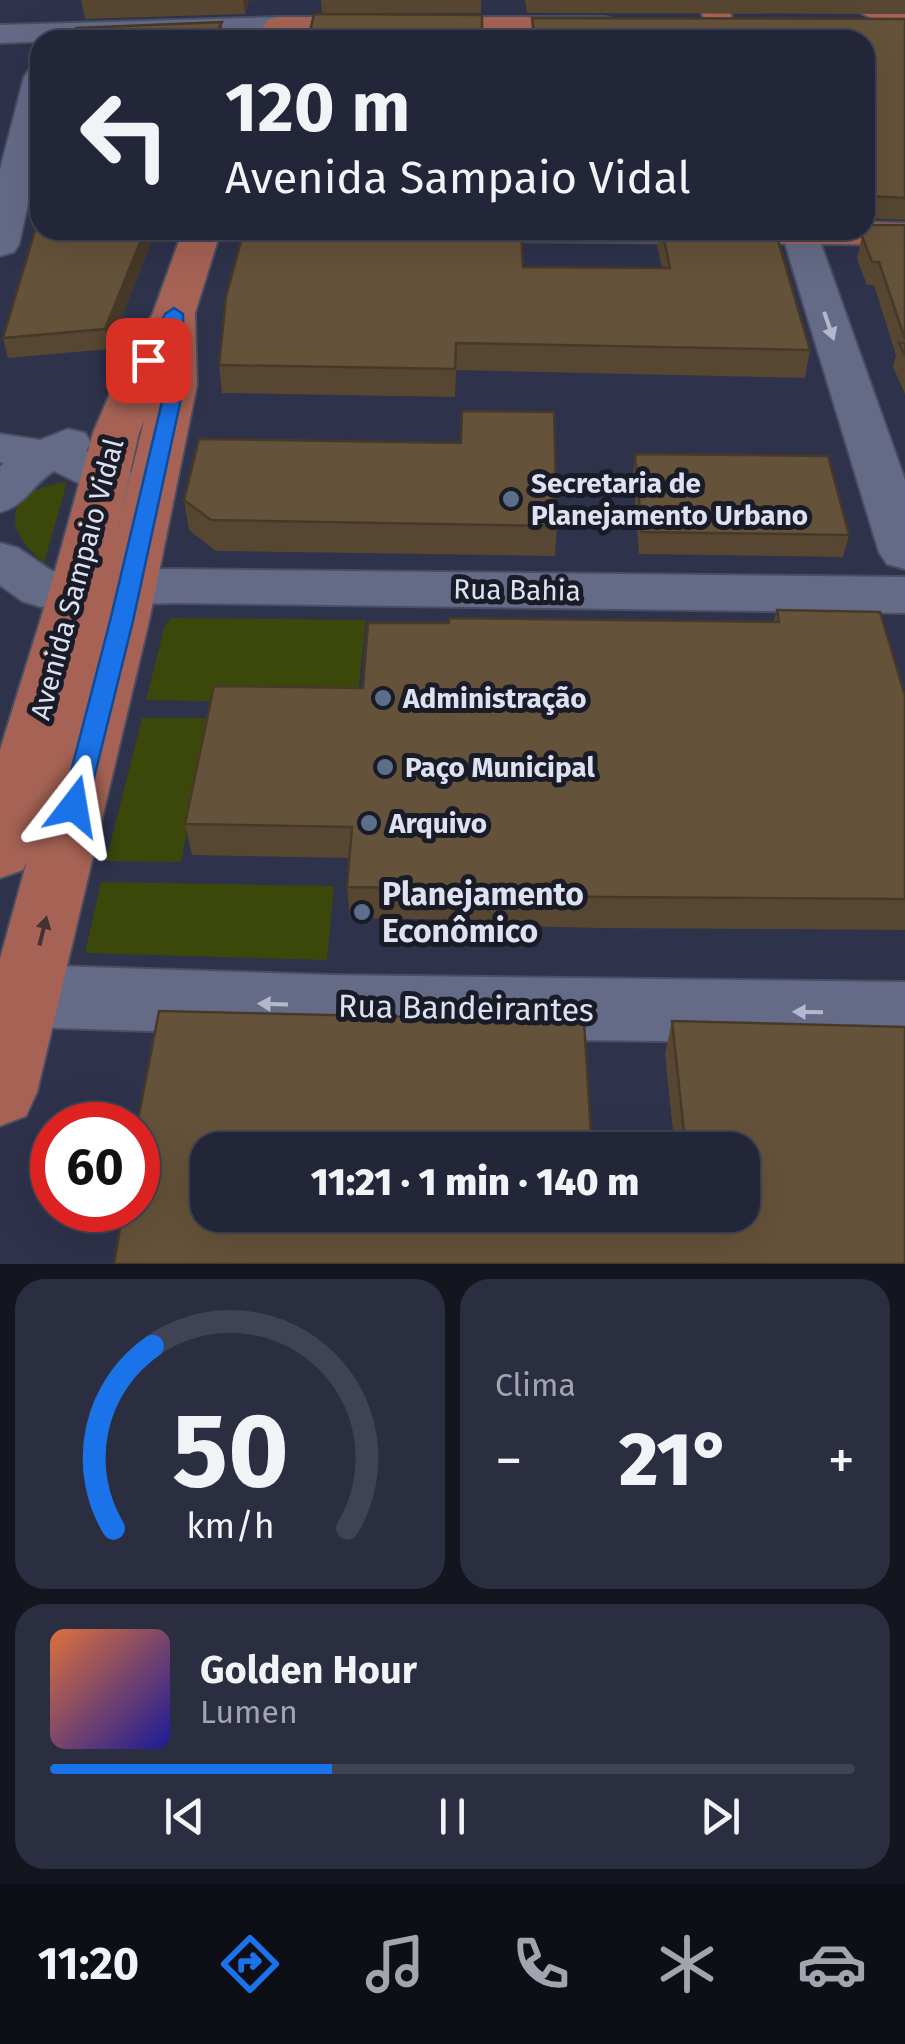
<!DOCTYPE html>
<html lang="pt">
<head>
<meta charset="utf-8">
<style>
	:root { --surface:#222638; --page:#2a2e40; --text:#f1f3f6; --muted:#a2a5ae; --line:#3f4353; --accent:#1a73e8 }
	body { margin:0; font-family:"Fira Sans",sans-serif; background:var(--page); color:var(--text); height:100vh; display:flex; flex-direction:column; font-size:38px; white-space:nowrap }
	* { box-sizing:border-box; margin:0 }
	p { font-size:32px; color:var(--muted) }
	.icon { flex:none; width:55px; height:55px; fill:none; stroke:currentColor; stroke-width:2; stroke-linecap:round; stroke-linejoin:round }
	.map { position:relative; height:1264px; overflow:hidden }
	.sheet { display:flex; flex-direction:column; gap:15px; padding:15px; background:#13151f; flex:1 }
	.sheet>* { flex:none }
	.banner { position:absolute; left:30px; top:30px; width:845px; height:210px; border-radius:30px; box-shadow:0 10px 40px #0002,0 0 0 2px var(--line); background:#222638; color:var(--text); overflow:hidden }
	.speed { position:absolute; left:30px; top:1102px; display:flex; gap:20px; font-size:50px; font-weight:700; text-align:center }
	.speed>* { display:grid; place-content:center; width:130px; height:130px; border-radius:50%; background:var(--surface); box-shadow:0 10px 40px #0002,0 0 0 2px var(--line); line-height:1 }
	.speed .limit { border:15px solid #d22; background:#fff; color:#111 }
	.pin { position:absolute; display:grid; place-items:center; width:85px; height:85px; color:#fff; margin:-42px; border-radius:20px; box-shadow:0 5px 15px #0006 }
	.me { position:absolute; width:110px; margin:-55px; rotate:14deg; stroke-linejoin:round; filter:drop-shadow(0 0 8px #0008) }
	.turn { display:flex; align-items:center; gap:35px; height:210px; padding:0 30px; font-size:45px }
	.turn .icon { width:130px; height:130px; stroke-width:2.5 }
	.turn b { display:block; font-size:70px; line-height:85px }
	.big { font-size:75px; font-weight:800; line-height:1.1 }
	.sheet .card { flex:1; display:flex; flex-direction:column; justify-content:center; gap:15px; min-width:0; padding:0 35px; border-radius:30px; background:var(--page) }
	.sheet .dial { align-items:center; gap:0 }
	.dial svg { height:260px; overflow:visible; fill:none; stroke:var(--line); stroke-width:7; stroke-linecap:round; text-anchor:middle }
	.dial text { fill:var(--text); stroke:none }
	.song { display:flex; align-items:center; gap:30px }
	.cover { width:120px; height:120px; border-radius:15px; background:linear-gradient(135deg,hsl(20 70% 55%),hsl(240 70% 35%)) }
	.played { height:10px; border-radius:5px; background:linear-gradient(90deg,var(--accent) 35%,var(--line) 35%) }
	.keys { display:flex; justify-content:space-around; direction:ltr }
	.heat { display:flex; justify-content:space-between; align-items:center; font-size:55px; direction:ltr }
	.sheet .tiles { flex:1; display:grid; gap:15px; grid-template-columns:1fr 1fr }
	.card:last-child { grid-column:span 2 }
	.trip { position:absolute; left:190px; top:1132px; width:570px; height:100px; border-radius:30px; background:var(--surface); box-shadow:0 10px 40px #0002,0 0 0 2px var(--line); font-weight:800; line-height:100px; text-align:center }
	.menu { display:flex; height:160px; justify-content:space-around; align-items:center; background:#0e0f16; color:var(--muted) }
	.menu .icon { width:70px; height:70px }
	.menu .on { color:var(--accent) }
	.menu b { font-size:45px; color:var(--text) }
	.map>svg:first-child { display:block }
	.green { fill:#3c480a }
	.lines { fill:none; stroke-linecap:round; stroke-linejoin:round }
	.minor-casing { stroke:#4a4e62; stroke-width:4 }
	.major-casing { stroke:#4a4e62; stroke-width:4 }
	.minor { fill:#656b87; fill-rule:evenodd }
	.major { fill:#a66355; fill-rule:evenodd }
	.wall { fill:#574732 }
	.shaded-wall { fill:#473929 }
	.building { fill:#65523a; stroke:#473929; stroke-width:2.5 }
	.oneway { fill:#b3b8cc }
	.oneway2 { fill:#433134 }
	.route { fill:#1a73e8; stroke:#114b97; stroke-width:2.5 }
	.service-dot { fill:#5c6f8a; stroke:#191b26; stroke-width:4 }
	.labels { text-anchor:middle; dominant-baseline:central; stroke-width:10; stroke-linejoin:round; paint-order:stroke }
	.poi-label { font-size:28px; font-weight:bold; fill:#dde1f1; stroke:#191b26; text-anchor:start }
	.street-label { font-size:28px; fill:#dde1f1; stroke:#191b26 }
	.near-poi-label { font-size:32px; font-weight:bold; fill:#dde1f1; stroke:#191b26; text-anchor:start }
	.near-street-label { font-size:32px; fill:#dde1f1; stroke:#191b26 }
</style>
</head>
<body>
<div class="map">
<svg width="905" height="1264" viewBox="0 0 905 1264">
	<rect width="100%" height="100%" fill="#2e324b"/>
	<!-- green -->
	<path class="green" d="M67 482 44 563C0 527 4 491 67 482Z
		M172 618 366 620 357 704 146 700 165 625Z
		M142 718H209L181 862 106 861Z
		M101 882 334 886 327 960 85 953Z"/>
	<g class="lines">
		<defs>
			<path id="minor" d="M278 17 288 20 293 26 288 32 0 43V25Z
				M40 68V149L19 244 14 252 0 256V170L24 77 29 70Z
				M781 230 817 233 905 480V569L887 564 879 552Z
				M68 429 85 433 91 443 86 451C121 461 145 480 165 510L158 521 140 525 122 521 95 491 54 471C31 485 27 505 0 512V467L4 463 0 462V434L40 440Z
				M0 543 18 548 52 571 174 569 905 577V613L174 603 41 607 22 601 0 585Z
				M26 965 332 975 905 982V1044L332 1037 26 1027 0 1015 1 974Z"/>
			<path id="major" d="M697 0H725L741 40H711Z
				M843 0H878L905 14V35L847 6Z
				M278 17H605L615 20 620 26 615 32 605 35 268 32 263 26 268 20Z
				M865 222 905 223V245L503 241 490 238 484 230H865Z
				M183 230H221L195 313 197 385 149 621 37 1092 26 1116 0 1126V959L27 861 23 870 0 878V750L50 589 93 433 114 384 153 313ZM144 421 117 531 139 433Z"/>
		</defs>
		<!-- minor casing -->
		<use href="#minor" class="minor-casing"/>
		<!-- major casing -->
		<use href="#major" class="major-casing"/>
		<!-- minor -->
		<use href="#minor" class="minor"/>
		<!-- major -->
		<use href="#major" class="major"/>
	</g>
	<!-- wall -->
	<path class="wall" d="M81 0H249L245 14 85 19Z
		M321 0H481V13H322Z
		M525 0H905V14L527 13Z
		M532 18 905 19V220L865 218V40H531Z
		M905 225V394L893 367 896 355 874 285H867L857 259 862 236Z
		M156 230 109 349 8 358 3 338Z
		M659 230H775L810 350 805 378 456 370 455 397 222 393 219 365 523 267 662 268 657 246Z
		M635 454 849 535 843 557 639 554 633 475Z
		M184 500 557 526 555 556 216 551 189 530Z
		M777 610 905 696V930L600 928 480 925V920L350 918 347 887 349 858 192 855 185 824 363 688 774 622Z
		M672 1021 905 1264 596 1224 682 1226 681 1215H742V1150H675L665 1054Z"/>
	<!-- shaded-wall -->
	<path class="shaded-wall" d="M243 0H249L245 14Z
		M222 22V40H213Z
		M145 230H156L109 349 105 329Z"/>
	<!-- building -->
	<path class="building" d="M314 14 482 15V40H308Z
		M532 18 905 19V198L870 196 865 202V40H535Z
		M222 22 213 40H73L76 28Z
		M40 214V230H145L105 329 3 338Z
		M867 225H905V339L879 262H872L862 236Z
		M244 230H521L523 267 670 268 662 230H775L810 350 456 343 455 369 219 365 226 297Z
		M899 343H905V355Z
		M462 411 554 412 557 526 211 520 184 500 199 439 461 443Z
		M635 454 828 456 849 535 642 532Z
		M777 610 880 612 905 696V899L604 897 481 894V889L347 887 352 827 185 824 214 686 363 688 368 623H449V618L779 622Z
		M159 1011 584 1021 592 1150H208V1215H595L596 1224 694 1226 692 1215H742V1150H686L672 1021 905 1027V1264H114L123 1210H138L137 1125Z"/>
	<!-- one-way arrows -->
	<defs><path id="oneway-solid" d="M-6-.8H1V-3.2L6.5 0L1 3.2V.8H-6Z" transform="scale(2.5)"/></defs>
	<g class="oneway">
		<use href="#oneway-solid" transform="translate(829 326) rotate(71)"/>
		<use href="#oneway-solid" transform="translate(273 1004) rotate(-178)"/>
		<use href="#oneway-solid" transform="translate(808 1012) rotate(-179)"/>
	</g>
	<use class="oneway2" href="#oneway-solid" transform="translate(43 931) rotate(-76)"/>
	<!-- route -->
	<path class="route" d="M174 308 183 314 184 385 133 621 87 806 84 813H65L62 806 110 621 166 385 165 346 155 364H142L140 360 165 314Z"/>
	<!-- markers -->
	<g class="service-dot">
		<circle cx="511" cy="499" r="10"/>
		<circle cx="383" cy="698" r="10"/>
		<circle cx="385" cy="767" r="10"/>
		<circle cx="369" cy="823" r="10"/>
		<circle cx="362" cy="912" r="10"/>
	</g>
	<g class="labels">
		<!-- poi labels -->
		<g class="poi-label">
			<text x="531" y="483">Secretaria de<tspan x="531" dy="32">Planejamento Urbano</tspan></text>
			<text x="403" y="698">Administração</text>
			<text x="405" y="767">Paço Municipal</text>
			<text x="389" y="823">Arquivo</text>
		</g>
		<!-- street labels -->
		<g class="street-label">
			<text transform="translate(77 579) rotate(-75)">Avenida Sampaio Vidal</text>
			<text transform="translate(517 590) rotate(1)">Rua Bahia</text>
		</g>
		<!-- near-poi labels -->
		<g class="near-poi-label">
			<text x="382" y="894">Planejamento<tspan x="382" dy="37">Econômico</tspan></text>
		</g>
		<!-- near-street labels -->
		<g class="near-street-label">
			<text transform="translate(466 1008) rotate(1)">Rua Bandeirantes</text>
		</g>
	</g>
</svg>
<div class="speed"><div class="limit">60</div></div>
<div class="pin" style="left:148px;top:360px;background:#d93025"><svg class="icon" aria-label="arrive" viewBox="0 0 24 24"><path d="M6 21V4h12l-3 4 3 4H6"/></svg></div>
<svg class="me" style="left:74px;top:806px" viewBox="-20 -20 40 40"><path d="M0-17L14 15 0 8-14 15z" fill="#1a73e8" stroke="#fff" stroke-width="4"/></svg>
<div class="trip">11:21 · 1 min · 140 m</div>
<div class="banner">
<div class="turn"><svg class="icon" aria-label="left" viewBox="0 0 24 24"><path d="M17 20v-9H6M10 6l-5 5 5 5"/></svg><div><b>120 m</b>Avenida Sampaio Vidal</div></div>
</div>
</div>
<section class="sheet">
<div class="tiles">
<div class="card dial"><svg viewBox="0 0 100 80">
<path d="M14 69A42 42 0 1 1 86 69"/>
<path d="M14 69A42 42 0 0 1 26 13" stroke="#1a73e8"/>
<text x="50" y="56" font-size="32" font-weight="700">50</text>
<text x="50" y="72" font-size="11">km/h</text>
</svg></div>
<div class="card"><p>Clima</p>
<div class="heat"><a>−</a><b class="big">21°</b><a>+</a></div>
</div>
<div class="card">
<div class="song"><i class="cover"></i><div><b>Golden Hour</b><p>Lumen</p></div></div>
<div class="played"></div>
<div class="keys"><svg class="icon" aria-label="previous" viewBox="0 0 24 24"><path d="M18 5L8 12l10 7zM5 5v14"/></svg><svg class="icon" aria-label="pause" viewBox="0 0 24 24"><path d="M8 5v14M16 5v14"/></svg><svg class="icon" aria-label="next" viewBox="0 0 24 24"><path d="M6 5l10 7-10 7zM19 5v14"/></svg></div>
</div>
</div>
</section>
<nav class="menu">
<b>11:20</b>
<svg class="icon on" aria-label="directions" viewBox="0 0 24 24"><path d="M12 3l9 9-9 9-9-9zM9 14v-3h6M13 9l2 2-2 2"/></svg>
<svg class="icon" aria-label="music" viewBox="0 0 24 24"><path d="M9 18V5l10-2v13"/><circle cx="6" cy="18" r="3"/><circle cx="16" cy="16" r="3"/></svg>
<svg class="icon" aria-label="phone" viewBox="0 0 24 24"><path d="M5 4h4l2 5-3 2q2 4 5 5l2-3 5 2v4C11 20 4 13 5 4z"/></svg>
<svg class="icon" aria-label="climate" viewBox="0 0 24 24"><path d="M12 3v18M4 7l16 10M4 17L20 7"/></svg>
<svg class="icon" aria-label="car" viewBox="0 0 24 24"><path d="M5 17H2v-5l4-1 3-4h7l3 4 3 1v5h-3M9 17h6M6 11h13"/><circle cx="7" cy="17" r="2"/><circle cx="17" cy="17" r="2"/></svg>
</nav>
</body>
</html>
